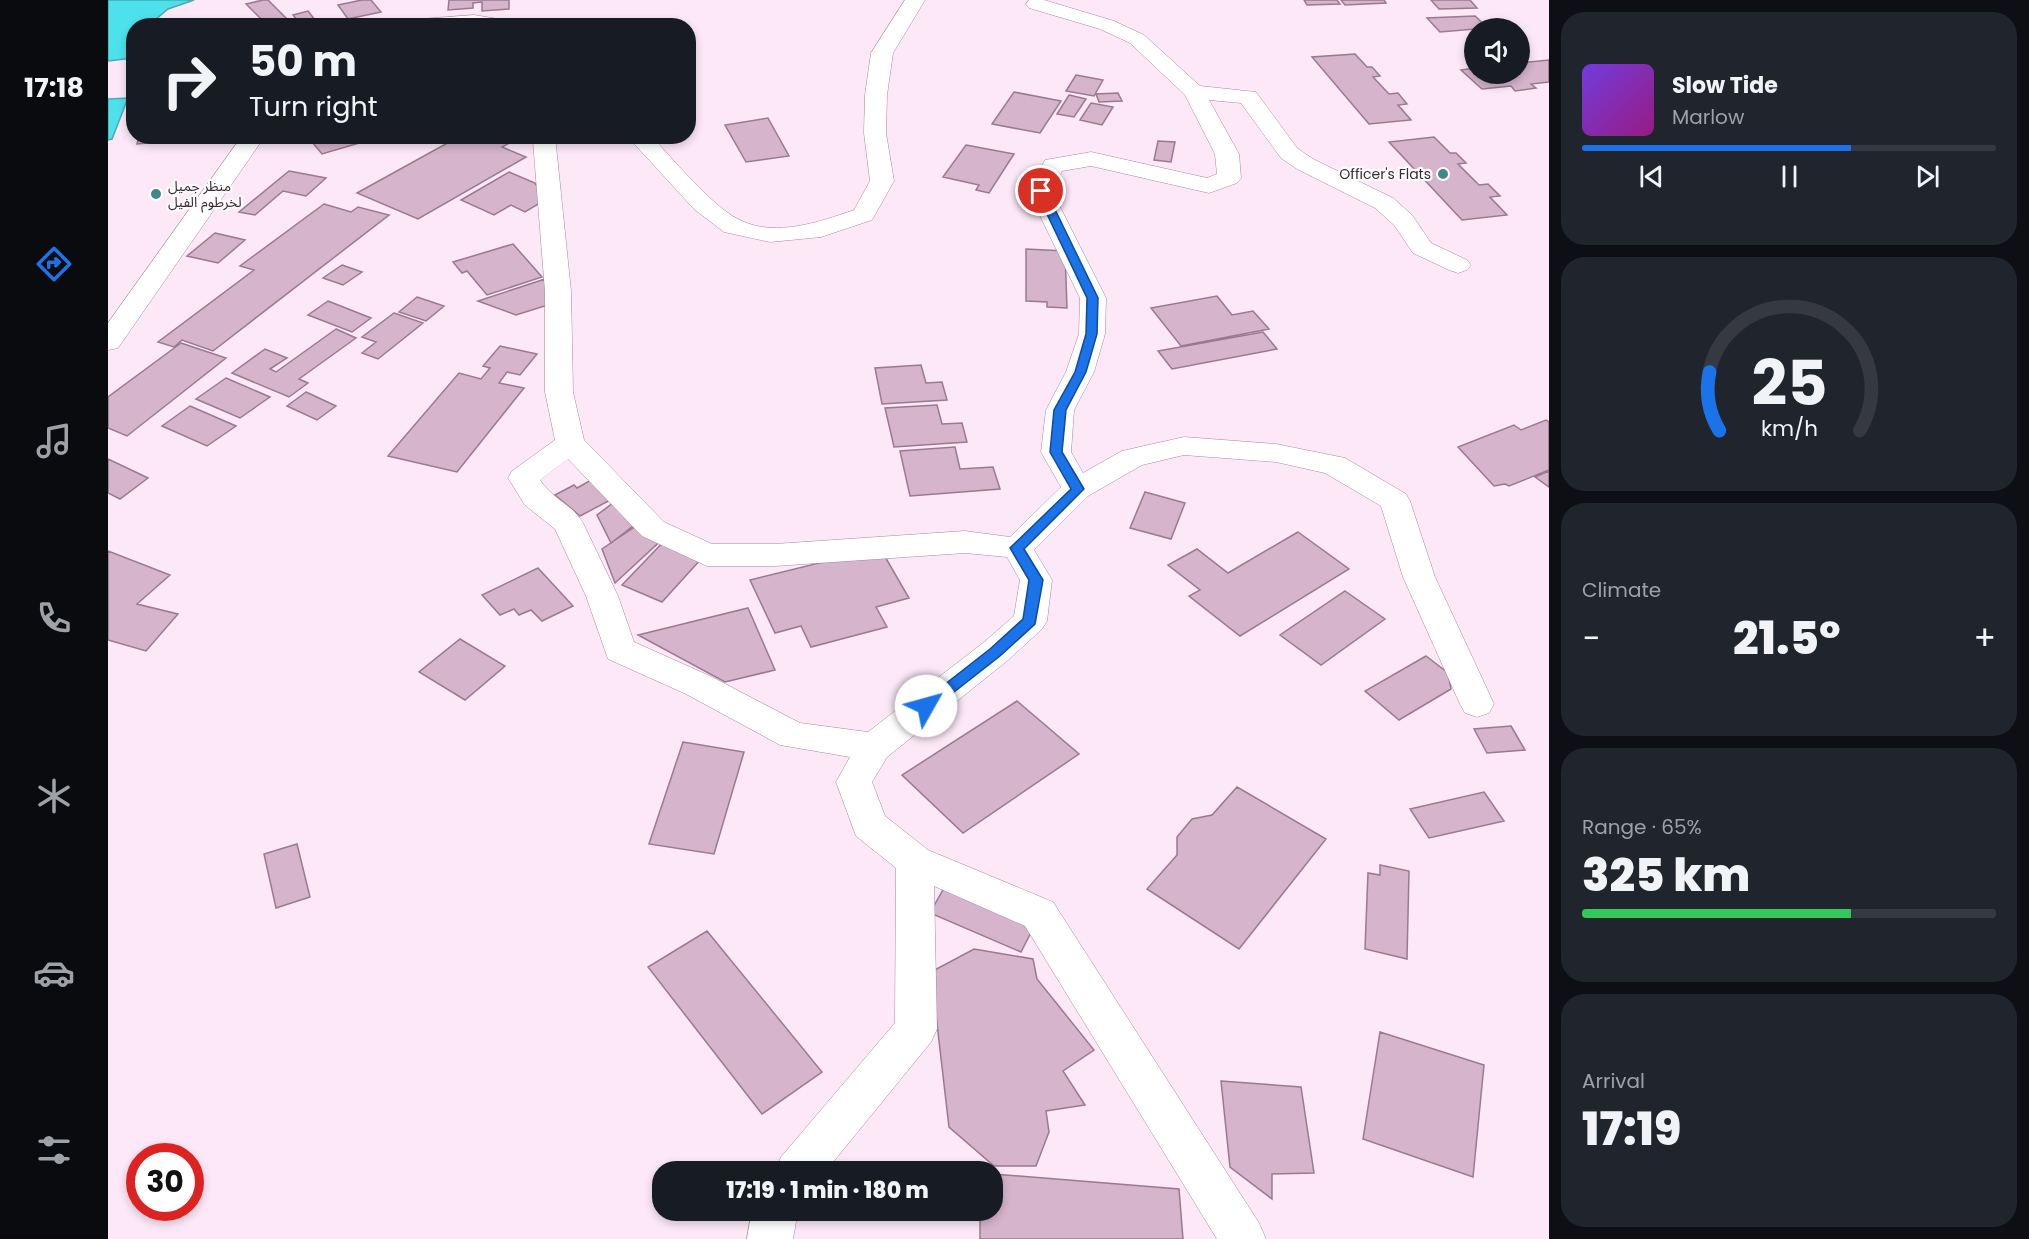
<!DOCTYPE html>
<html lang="en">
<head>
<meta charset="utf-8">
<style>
	:root { --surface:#171b24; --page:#20242c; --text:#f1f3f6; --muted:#9ea1a6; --line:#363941; --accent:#1a73e8 }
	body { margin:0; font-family:Poppins,"Noto Sans Arabic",sans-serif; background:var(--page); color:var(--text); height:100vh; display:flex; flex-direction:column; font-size:22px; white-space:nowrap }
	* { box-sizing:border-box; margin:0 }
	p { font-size:20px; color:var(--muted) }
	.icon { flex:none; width:33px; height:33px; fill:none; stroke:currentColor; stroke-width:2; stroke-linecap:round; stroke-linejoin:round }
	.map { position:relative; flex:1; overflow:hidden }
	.sheet { display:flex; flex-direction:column; gap:12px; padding:12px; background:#0d0f14; width:480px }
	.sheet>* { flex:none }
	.hud { position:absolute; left:18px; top:18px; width:570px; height:126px; border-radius:24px; box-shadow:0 3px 9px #0003; background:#171b24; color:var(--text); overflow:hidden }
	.buttons { position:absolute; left:1356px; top:18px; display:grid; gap:12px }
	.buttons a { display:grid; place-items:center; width:66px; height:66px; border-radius:50%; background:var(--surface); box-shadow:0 3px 9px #0003; font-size:30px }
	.speed { position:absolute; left:18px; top:1143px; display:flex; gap:12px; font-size:30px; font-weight:700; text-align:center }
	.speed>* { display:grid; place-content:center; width:78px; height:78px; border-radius:50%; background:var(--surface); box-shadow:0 3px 9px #0003; line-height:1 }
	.speed .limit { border:9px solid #d22; background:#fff; color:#111 }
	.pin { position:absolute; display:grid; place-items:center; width:51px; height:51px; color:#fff; margin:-26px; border:3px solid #fff; border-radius:50%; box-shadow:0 2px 6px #0007 }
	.me { position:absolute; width:66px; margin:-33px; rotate:52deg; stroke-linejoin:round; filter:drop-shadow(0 0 4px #0008) }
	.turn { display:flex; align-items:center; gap:21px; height:126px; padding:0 24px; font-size:27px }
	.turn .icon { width:78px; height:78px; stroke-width:2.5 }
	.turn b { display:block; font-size:42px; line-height:51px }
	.big { font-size:45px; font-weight:800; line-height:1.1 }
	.sheet .tile { flex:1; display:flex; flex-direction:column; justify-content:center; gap:9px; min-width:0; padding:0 21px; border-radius:24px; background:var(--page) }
	.sheet .dial { align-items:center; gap:0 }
	.dial svg { height:156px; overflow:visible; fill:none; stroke:var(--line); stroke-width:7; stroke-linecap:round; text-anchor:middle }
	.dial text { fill:var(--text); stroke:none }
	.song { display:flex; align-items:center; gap:18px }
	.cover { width:72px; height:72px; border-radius:9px; background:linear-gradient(135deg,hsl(260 70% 55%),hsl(310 70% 35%)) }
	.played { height:6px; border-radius:3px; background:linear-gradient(90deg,var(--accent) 65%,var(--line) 65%) }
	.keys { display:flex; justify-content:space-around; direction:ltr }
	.heat { display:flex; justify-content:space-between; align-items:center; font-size:33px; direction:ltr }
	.charge { height:9px; border-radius:4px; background:linear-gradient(90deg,#34c759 65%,var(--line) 0) }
	.trip { position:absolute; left:544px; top:1161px; width:351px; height:60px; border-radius:24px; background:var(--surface); box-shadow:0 3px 9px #0003; font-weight:800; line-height:60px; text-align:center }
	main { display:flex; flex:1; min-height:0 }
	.tabs { display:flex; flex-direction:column; width:108px; justify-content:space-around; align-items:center; background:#090b0e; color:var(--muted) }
	.tabs .icon { width:42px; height:42px }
	.tabs .current { color:var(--accent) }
	.tabs b { font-size:27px; color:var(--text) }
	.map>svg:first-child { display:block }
	.water { fill:#4de2eb; stroke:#47abb4; stroke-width:1.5 }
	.building { fill:#d5b4cc; stroke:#997a90; stroke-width:1.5 }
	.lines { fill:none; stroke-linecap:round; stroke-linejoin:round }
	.minor-casing { stroke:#a8889f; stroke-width:1 }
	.major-casing { stroke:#a8889f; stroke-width:1 }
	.minor { fill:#fff; fill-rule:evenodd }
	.major { fill:#fff; fill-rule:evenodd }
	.route { fill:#1a73e8; stroke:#114b97; stroke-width:1.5 }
	.poi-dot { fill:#40888c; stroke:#fcfcfc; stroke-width:2 }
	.labels { text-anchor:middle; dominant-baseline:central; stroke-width:4.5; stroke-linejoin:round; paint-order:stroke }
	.far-poi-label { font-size:14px; fill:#382b34; stroke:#fcfcfc; text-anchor:end }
</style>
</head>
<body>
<main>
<nav class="tabs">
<b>17:18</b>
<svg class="icon current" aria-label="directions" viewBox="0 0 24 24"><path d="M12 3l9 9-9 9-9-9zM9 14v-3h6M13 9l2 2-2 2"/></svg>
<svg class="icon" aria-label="music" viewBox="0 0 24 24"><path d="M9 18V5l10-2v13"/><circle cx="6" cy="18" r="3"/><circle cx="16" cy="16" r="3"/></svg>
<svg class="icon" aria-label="phone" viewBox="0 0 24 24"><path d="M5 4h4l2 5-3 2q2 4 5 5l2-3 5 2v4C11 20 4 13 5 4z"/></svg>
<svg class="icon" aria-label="climate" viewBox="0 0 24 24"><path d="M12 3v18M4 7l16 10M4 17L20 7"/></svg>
<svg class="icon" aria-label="car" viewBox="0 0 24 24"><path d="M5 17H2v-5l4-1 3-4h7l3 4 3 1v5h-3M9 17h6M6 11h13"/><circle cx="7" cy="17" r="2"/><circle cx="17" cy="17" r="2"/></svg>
<svg class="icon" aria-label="filters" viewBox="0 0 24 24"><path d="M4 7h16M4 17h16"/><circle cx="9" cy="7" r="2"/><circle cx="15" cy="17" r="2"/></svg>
</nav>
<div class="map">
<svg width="1441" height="1239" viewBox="0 0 1441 1239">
	<rect width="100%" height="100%" fill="#fce8f7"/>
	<!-- water -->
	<path class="water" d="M0 0H86L60 9 41 25 26 26 25 58 0 61Z
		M20 98 4 139 0 140V99Z"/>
	<!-- building -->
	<path class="building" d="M155 0H160L186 26H160L138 4Z
		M254 0H263L273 12 240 19 230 5Z
		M341 0H401V9L374 11V2L365 3V8L340 10Z
		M1196 0H1229L1232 4 1199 5Z
		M1233 0H1276L1278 3 1237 5Z
		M1323 0H1362L1369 8 1331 9Z
		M200 11 211 25 194 26 185 15Z
		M1367 16 1380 28 1332 32 1319 18Z
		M1247 54 1259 67H1264L1272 76 1265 77 1281 94 1290 93 1299 104 1290 105 1303 120 1261 124 1204 57Z
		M1441 60V82L1423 84 1428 88 1407 91 1403 86 1374 89 1353 70 1366 68V74H1412V63Z
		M968 75 995 80 986 96 958 91Z
		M906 92 953 101 932 133 884 124Z
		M1010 93 1014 101 991 102 988 94Z
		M961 95 978 99 966 117 949 114Z
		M983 103 1005 107 994 125 972 120Z
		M660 118 681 156 638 162 617 125Z
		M31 136H78L77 140 29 144Z
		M199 136H275L214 154Z
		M352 136H404L409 139 394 147 418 157 310 219 249 193Z
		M1326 137 1342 153H1348L1358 163 1350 164 1371 185 1380 184 1392 196 1382 197 1399 215 1354 220 1281 142Z
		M1050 141 1067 142 1063 162 1046 160Z
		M858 145 906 154 881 193 868 190 871 185 835 177Z
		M181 171 218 178 198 196 175 191 147 215 131 212Z
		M401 172 427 183 437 200 417 212 403 205 386 215 353 200Z
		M216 204 243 212 250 207 281 215 105 351 74 340 66 347 50 342 146 270 132 266Z
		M107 233 137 240 110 263 79 256Z
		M405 244 434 277 379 295 359 271 354 273 345 262Z
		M918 249 957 251 959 308 939 307V302L918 301Z
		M234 265 254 272 235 285 215 278Z
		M437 279 443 304 408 315 370 301Z
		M1109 296 1124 315 1145 311 1161 329 1073 346 1043 308Z
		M309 297 336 306 318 321 291 312Z
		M220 301 263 318 244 332 200 315Z
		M286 313 315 323 270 359 254 353 268 342 254 337Z
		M228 329 248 338 191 379 200 383 181 397 124 373 157 349 179 358 162 369 168 372Z
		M1155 332 1169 349 1064 369 1050 351Z
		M73 343 118 358 19 436 0 428V397Z
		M392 346 429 354 412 375 399 372 391 383 416 388 349 472 280 456 351 373 373 379 382 368 375 366Z
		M813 365 818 383 834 382 839 400 774 404 767 368Z
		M118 378 162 397 132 418 88 399Z
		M198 392 228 406 209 420 179 406Z
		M829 405 834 424 854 423 859 442 786 447 777 408Z
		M82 406 128 426 99 446 54 426Z
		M1438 420 1441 422V470L1401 486 1397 484 1386 486 1350 447 1406 425 1413 430Z
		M847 447 852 469 885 467 892 489 802 496 792 451Z
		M0 459 40 478 12 499 0 493Z
		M1441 471V487L1427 477Z
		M485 479 506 498 472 516 447 495 466 485 469 488Z
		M1037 492 1077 503 1063 539 1022 528Z
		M505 503 534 519 503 543 489 515Z
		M537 520 560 534 507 583 494 549Z
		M1190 532 1241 569 1132 636 1081 596 1092 590 1060 565 1089 549 1120 573Z
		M564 533 603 548 554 602 514 585Z
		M772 548 801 598 768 607 779 627 703 647 693 626 667 633 642 580Z
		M0 551 62 575 29 604 70 614 38 651 0 640Z
		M430 568 465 606 434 621 423 610 411 615 406 609 392 615 374 595Z
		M1237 591 1277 619 1213 665 1172 635Z
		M640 608 667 670 617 682 530 635Z
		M352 639 397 666 357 700 311 672Z
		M1318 656 1340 673 1343 689 1291 720 1257 691Z
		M909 701 971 754 855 833 794 775Z
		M1403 726 1417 750 1379 753 1366 729Z
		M575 742 636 752 606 854 541 844Z
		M1129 787 1218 839 1131 949 1039 889 1069 855V837L1084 819 1104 815Z
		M1376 792 1396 821 1321 838 1302 809Z
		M189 844 202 897 168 908 156 854Z
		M1272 865 1301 871 1299 959 1257 949 1260 873 1272 875Z
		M841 879 931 917 913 952 822 913Z
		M599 931 714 1072 654 1114 540 967Z
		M866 949 925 959 929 979 986 1050 955 1071 977 1105 938 1111 941 1132 928 1166H886L841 1127 823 972Z
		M1272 1032 1376 1065 1365 1177 1255 1139Z
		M1113 1081 1193 1087 1206 1173 1164 1174V1199L1122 1167Z
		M885 1174 1071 1189 1075 1239H872V1210H885Z"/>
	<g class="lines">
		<defs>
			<path id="minor" d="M921 0H936L1006 21 1036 35 1092 86 1148 92 1189 148 1205 159 1285 198 1304 215 1323 243 1359 260 1363 265 1359 270 1350 273 1341 270 1305 253 1286 225 1267 208 1189 169 1173 158 1133 103 1101 100 1131 154 1133 178 1129 183 1101 193 983 166 954 171 944 191 998 298 997 334 986 372 966 410 963 452 975 473 1014 451 1076 437 1168 444 1237 458 1298 494 1302 501 1327 577 1386 704 1381 713 1369 717 1357 713 1352 704 1295 577 1273 506 1217 473 1168 462 1076 455 1034 465 980 496 926 550 944 580 939 621 934 629 899 661 779 757 764 782 777 816 820 850 945 902 1151 1223 1158 1239H1109L917 926 826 886 829 1029 823 1042 717 1172H667L673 1157 787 1023 788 868 748 836 728 782 742 757 672 745 578 694 500 659 478 596 447 529 417 505 400 478 404 471 447 440 437 392V291L425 141 422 136H447L463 291 465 392 476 440 556 522 604 544H667L857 531 902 537 953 487 933 452 938 410 958 372 971 334 972 298 920 191 937 160 983 152 1099 178 1109 174 1107 154 1077 95 1022 43 992 29 921 8 918 4ZM460 459 534 536 599 566H667L857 553 899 557 912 580 906 616 875 643 760 732 692 723 602 676 526 642 510 596 475 523C465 505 443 498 432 480Z
				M644 1210H690L685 1239H639Z"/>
			<path id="major" d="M797 0H817L785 53 779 95 778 133 786 181 764 220 713 237 662 242 616 232 586 209 519 136H543C565 159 607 210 634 221 668 237 712 222 746 210L762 181 756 133 757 95 763 53Z
				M366 15 408 22 411 26H291L294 22 301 20Z
				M134 136H157L10 348 0 350V323Z"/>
		</defs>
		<!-- minor casing -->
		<use href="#minor" class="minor-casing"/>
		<!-- major casing -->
		<use href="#major" class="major-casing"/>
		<!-- minor -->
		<use href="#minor" class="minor"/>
		<!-- major -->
		<use href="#major" class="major"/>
	</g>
	<!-- route -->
	<path class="route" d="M933 188 938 191 990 298 989 334 978 372 958 410 954 452 976 489 916 549 935 580 927 624 892 656 823 710H813L811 706 813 703 882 649 915 619 921 580 902 548 963 489 942 452 946 410 967 372 978 334 979 298 928 191Z"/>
	<!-- markers -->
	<g class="poi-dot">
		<circle cx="1335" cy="174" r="6"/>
		<circle cx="48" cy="194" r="6"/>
	</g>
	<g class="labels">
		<!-- far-poi labels -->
		<g class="far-poi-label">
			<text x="1323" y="174">Officer's Flats</text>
			<text x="60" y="186" text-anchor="start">منظر جميل<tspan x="60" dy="16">لخرطوم الفيل</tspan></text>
		</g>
	</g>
</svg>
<div class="buttons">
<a><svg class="icon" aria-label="sound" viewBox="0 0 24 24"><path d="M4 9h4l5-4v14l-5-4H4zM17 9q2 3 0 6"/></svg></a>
</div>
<div class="speed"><div class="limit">30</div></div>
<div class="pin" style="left:933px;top:191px;background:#d93025"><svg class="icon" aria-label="arrive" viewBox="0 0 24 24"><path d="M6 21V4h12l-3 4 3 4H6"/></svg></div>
<svg class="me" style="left:818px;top:706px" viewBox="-20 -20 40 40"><circle r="19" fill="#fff"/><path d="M0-13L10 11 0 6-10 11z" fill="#1a73e8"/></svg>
<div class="trip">17:19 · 1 min · 180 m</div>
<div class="hud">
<div class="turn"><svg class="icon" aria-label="right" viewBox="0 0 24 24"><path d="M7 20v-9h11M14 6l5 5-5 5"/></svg><div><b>50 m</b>Turn right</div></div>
</div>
</div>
<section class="sheet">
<div class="tile">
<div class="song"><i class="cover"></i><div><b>Slow Tide</b><p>Marlow</p></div></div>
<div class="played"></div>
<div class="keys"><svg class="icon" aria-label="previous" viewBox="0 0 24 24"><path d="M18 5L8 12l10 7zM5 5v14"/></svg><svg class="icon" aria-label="pause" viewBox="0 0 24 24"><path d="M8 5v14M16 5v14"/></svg><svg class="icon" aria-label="next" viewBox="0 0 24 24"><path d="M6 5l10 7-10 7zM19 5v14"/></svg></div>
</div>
<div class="tile dial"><svg viewBox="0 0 100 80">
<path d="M14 69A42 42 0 1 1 86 69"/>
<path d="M14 69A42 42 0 0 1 9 39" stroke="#1a73e8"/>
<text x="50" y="56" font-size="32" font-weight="700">25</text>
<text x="50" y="72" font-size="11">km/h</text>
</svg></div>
<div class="tile"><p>Climate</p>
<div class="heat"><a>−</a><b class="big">21.5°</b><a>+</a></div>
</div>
<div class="tile"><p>Range · 65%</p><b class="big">325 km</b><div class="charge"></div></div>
<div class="tile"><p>Arrival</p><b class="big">17:19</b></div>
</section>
</main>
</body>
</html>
